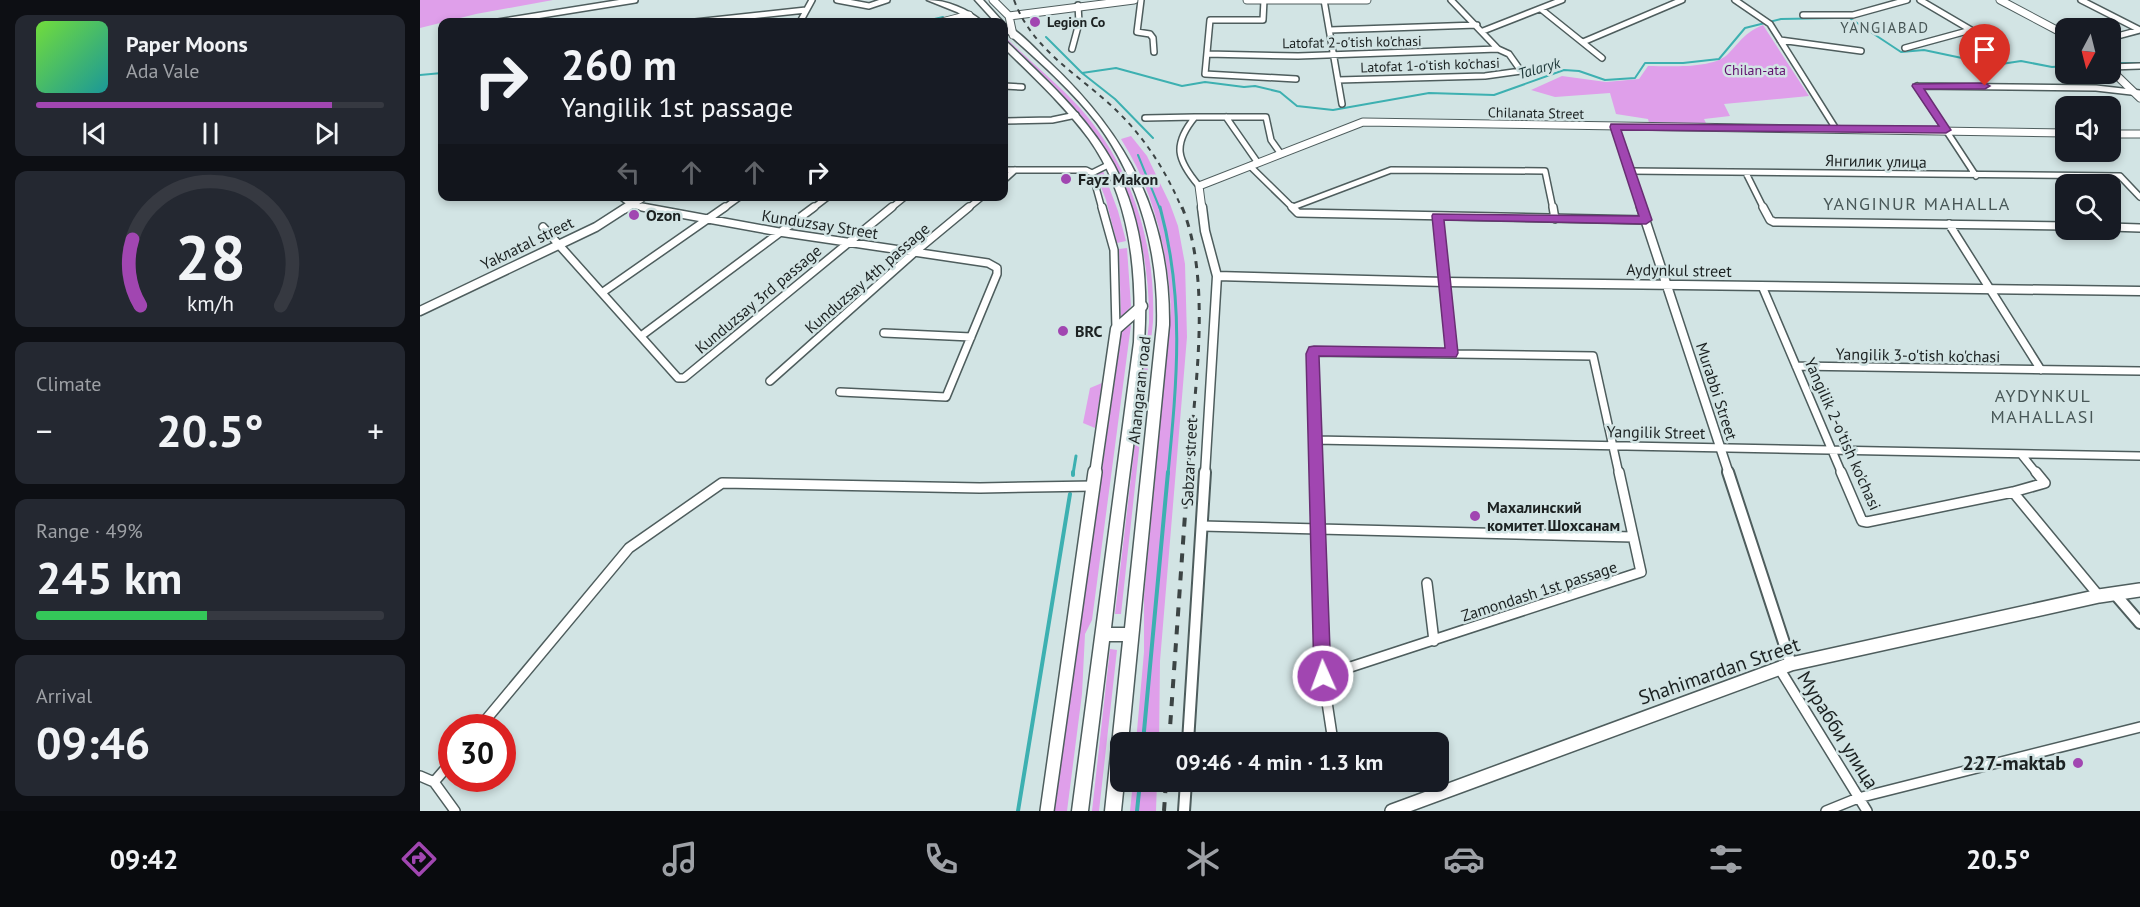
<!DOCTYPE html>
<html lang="en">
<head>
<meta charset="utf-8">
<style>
	:root { --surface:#171b24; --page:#242831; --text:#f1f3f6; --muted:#9ea1a6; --line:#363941; --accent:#a146b1 }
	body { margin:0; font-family:"PT Sans",sans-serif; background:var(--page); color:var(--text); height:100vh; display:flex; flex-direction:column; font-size:22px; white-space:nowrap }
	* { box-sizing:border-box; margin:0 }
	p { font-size:20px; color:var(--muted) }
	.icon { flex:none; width:33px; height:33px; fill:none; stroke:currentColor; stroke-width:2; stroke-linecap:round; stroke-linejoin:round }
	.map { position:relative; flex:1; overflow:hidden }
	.drawer { display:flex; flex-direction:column; gap:15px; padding:15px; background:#0d0f14; width:420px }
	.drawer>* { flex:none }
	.top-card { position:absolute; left:18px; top:18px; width:570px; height:183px; border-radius:12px; box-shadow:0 3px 9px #0003; background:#171b24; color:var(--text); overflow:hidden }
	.needle { width:39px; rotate:187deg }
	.tools { position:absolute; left:1635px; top:18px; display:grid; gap:12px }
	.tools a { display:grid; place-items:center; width:66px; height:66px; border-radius:12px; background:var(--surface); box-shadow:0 3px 9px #0003; font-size:30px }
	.speed { position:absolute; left:18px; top:714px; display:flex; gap:12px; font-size:30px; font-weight:700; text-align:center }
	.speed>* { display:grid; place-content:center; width:78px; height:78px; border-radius:50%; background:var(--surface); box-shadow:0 3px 9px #0003; line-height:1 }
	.speed .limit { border:9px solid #d22; background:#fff; color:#111 }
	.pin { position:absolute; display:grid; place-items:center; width:51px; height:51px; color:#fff; margin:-62px -26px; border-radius:50% 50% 50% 0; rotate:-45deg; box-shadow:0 0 6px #0007 }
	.pin .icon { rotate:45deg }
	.me { position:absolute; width:66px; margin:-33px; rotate:358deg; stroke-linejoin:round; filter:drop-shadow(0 0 4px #0008) }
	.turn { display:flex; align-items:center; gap:21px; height:126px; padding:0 24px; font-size:27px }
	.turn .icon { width:78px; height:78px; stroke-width:2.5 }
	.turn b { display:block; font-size:42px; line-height:51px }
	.lanes { display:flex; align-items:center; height:57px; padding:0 24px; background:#0003; justify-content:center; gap:30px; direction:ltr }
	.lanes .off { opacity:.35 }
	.big { font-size:45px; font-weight:600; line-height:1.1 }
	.drawer .card { flex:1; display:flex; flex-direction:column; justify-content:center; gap:9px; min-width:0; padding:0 21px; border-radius:12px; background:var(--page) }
	.drawer .dial { align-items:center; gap:0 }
	.dial svg { height:156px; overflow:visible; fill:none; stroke:var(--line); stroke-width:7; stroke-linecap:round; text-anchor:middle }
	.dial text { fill:var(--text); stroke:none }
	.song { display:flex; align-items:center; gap:18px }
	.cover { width:72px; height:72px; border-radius:9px; background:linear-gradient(135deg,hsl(100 70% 55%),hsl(180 70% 35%)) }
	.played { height:6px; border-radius:3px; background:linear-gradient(90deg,var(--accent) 85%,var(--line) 85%) }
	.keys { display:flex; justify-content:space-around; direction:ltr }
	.heat { display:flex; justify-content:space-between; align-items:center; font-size:33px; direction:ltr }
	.charge { height:9px; border-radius:4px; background:linear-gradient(90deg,#34c759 49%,var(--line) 0) }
	.trip { position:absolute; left:690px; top:732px; width:339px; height:60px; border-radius:12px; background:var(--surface); box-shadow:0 3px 9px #0003; font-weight:600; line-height:60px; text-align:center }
	.dock { display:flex; height:96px; justify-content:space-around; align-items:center; background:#090b0e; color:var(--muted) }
	.dock .icon { width:42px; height:42px }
	.dock .active { color:var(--accent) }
	.dock b { font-size:27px; color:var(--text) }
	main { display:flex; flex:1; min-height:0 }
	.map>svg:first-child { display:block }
	.green { fill:#df9fea }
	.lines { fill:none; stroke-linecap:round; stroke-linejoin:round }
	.stream-far2 { stroke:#3db0b1; stroke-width:2 }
	.stream-far1 { stroke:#3db0b1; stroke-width:3 }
	.stream { stroke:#3db0b1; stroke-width:4 }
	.minor-far2-casing { stroke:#4e5d5d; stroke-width:8 }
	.minor-far1-casing { stroke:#4e5d5d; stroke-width:10 }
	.minor-casing { stroke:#4e5d5d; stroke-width:12 }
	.tertiary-far2-casing { stroke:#4e5d5d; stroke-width:9 }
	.tertiary-far1-casing { stroke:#4e5d5d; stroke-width:11 }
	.tertiary-casing { stroke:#4e5d5d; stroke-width:14 }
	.secondary-far1-casing { stroke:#4e5d5d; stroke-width:13 }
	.secondary-casing { stroke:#4e5d5d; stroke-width:16 }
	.trunk-casing { stroke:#4e5d5d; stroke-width:3 }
	.minor-far2 { stroke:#fff; stroke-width:5 }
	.minor-far1 { stroke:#fff; stroke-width:7 }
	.minor { stroke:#fff; stroke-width:9 }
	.tertiary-far2 { stroke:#fff; stroke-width:7 }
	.tertiary-far1 { stroke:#fff; stroke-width:8 }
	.tertiary { stroke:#fff; stroke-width:10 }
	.secondary-far1 { stroke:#fff; stroke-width:10 }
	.secondary { stroke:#fff; stroke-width:13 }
	.trunk { fill:#fff; fill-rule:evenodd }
	.rail-far2 { stroke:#3c4444; stroke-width:2; stroke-dasharray:5 5; stroke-linecap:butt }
	.rail-far1 { stroke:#3c4444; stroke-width:3; stroke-dasharray:7 7; stroke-linecap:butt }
	.rail { stroke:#3c4444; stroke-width:4; stroke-dasharray:9 9; stroke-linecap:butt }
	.route { fill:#a146b1; stroke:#692e73; stroke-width:1.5 }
	.poi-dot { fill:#a146b1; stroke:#d2e4e4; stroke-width:2 }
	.labels { text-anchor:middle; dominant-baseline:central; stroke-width:5; stroke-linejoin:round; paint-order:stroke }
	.far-poi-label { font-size:14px; font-weight:bold; fill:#1c2222; stroke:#d2e4e4; text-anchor:start }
	.far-street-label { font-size:14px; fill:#1c2222; stroke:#d2e4e4 }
	.far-park-label { font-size:14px; fill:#60106d; stroke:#d2e4e4 }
	.far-neighbourhood-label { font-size:15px; letter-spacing:1.5px; fill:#485757; stroke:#d2e4e4 }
	.far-water-label { font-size:15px; font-style:italic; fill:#1e3738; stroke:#d2e4e4 }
	.street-label { font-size:16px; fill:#1c2222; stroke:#d2e4e4 }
	.poi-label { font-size:16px; font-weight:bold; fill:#1c2222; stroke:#d2e4e4; text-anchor:start }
	.neighbourhood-label { font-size:18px; letter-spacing:1.5px; fill:#485757; stroke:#d2e4e4 }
	.near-street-label { font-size:20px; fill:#1c2222; stroke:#d2e4e4 }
	.near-poi-label { font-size:20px; font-weight:bold; fill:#1c2222; stroke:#d2e4e4; text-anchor:end }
</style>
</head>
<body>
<main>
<section class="drawer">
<div class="card">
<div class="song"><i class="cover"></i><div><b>Paper Moons</b><p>Ada Vale</p></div></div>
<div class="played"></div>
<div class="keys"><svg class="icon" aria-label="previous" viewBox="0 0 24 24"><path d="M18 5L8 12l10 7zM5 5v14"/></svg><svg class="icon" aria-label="pause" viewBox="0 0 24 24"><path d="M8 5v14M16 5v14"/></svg><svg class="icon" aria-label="next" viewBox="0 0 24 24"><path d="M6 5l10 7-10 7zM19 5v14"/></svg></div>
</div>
<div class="card dial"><svg viewBox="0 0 100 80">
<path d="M14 69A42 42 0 1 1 86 69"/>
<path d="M14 69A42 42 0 0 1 10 35" stroke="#a146b1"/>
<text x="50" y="56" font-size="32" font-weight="700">28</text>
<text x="50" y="72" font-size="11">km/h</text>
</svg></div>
<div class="card"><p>Climate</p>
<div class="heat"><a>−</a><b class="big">20.5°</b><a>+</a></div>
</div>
<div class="card"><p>Range · 49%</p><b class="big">245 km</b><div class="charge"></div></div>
<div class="card"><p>Arrival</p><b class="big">09:46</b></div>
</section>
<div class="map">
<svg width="1720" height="811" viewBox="0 0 1720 811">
	<rect width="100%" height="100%" fill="#d2e4e4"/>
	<!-- green -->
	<path class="green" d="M0 0H133L56 14 0 28Z
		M1343 25 1389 96 1304 104 1310 116 1284 119 1287 125 1229 123 1228 119 1196 114 1190 93 1135 97 1111 90 1142 76 1186 82 1219 79 1228 66C1249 66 1291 69 1307 55 1321 41 1324 33 1343 25Z
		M584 36C608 60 636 82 660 108 712 167 736 244 733 322L701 614H695L729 323C730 244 708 170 656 110 634 84 608 62 584 39Z
		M711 136 727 156 750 204 758 226 765 264 767 337 740 661 739 742H716L724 652V596L751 308C747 248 734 191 701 139Z
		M683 171 698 211 706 241 697 243 686 200 676 174Z
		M707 248 711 306 701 319 699 249Z
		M711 325 672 620 665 634 662 694 647 811H633L702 330Z
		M682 383 675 428 663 423 670 388Z
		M690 649 697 650 679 811H672Z
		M713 782H737L736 811H710Z"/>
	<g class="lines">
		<!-- stream-far2 -->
		<path class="stream-far2" d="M1428 17 1481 52 1504 50 1575 65 1601 61 1632 67 1646 66
			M502 22 523 17
			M626 37 662 73 696 68 762 86 785 82 824 87 835 86 860 92 877 106 913 110 1009 93 1074 95 1144 70 1159 71 1185 80 1215 78 1225 63H1263L1299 59 1325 28 1361 19 1415 18
			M1690 63H1720
			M662 73 695 99 733 138
			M0 75 22 73
			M718 155 740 209"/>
		<!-- stream-far1 -->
		<path class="stream-far1" d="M740 207C765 300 757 380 748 474
			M653 474 656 456"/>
		<!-- stream -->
		<path class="stream" d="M653 475V472
			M723 742 748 472
			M598 811 650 494
			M717 811 720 782"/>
		<defs>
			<path id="minor-far2" d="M417 0 449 6 467 0
				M721 0 717 32 730 34 733 38 734 52
				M844 0 843 20H790L785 74 876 79
				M904 0 922 104
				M1315 0 1350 24 1416 129
				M1661 0 1720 30
				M1121 9 1182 58
				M1383 15H1433L1487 0
				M78 22 215 0
				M275 22 386 10
				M380 22 392 0
				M910 30 1057 25
				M1063 31 1142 0
				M1690 38 1720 30
				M1360 40 1441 51
				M1163 42 1262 0
				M1485 48 1551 30 1500 0
				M652 49 659 23 658 5
				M787 54 878 56 1078 49
				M1690 67 1720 66
				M918 80 1065 76 1101 71 1089 54 1078 49 1031 0
				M584 86 602 87
				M1497 86 1676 88 1720 93
				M1497 86 1556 176
				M806 117 838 163
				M725 118 775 117
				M584 121 632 120 656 115
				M830 166 874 209
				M584 170H666L672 173 682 209
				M1210 171 1700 176 1720 197
				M672 173 690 164
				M1326 173 1344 209
				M584 180 595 170
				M779 186C757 160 752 145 775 117H846L851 140 861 154
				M200 196 212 205 230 209
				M873 207 971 170 1125 171 1133 209
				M303 209 321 196
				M392 209 409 196
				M470 209 486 196
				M547 209 563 196"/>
			<path id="minor-far1" d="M222 207 359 232 568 263 577 268V274L526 397 420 392
				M682 207 694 250 696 329
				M872 207 878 213 1226 220
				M1133 207 1135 219
				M1343 207 1350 220 1354 222 1646 226
				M1018 216 1032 353
				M1529 224 1621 370
				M123 227 258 378H264L472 207
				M1690 227 1720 228
				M1342 286 1422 474
				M183 292 305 207
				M464 333 551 337
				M221 336 394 207
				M1376 366 1720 371
				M350 381 496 251 549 207
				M895 440 1720 456
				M1601 454 1617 474
				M897 474 893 352 1173 356 1199 474"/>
			<path id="minor" d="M897 472 903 676
				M1421 472 1442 521 1447 522 1593 492 1625 483 1616 472
				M1593 492 1679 596
				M782 526 1213 537
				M1007 583 1014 641
				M1359 668 1447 811
				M903 676 912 735
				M903 676 1221 572 1199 472
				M59 728 209 548 302 483 560 488 674 486
				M0 776 14 782 35 811
				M14 782 32 761
				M1406 811 1438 798 1720 727"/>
			<path id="tertiary-far2" d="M573 0 589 16 593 35
				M827 0H947
				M1580 0 1646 35
				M589 16 714 0
				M522 22 549 15
				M1690 69 1720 98
				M1195 127 1222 209
				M1690 134H1720
				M205 209 225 196
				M782 209 779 186 943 122 1646 133"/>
			<path id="tertiary-far1" d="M782 207 785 231 797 276 785 474
				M1221 207 1309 474
				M797 276 1025 282 1720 291
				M0 311 176 227 207 207"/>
			<path id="tertiary" d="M1308 472 1371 664
				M1695 594 1720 623
				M768 742 785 472
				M764 811 766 782"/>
			<path id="secondary-far1" d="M675 474 696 329 722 306"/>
			<path id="secondary" d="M627 811 675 472
				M972 811 1371 664 1679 596 1720 590"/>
			<path id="trunk" d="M507 0C527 0 548 9 563 22H554L537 12Z
				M555 0H563L583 22H575Z
				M584 24C599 30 617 51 629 62 708 136 750 215 749 325L708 742H700V782H704L701 811H685L703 641H689L668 811H652L714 342C717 272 711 198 669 139 644 105 613 77 584 48V42H587C626 80 668 117 694 165 741 254 724 352 713 447 705 507 698 567 691 628H705L737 325C739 254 720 181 677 123 650 88 616 59 584 30Z"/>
		</defs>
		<!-- minor-far2 casing -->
		<use href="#minor-far2" class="minor-far2-casing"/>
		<!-- minor-far1 casing -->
		<use href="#minor-far1" class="minor-far1-casing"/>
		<!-- minor casing -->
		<use href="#minor" class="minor-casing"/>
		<!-- tertiary-far2 casing -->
		<use href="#tertiary-far2" class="tertiary-far2-casing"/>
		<!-- tertiary-far1 casing -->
		<use href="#tertiary-far1" class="tertiary-far1-casing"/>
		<!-- tertiary casing -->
		<use href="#tertiary" class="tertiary-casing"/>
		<!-- secondary-far1 casing -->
		<use href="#secondary-far1" class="secondary-far1-casing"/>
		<!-- secondary casing -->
		<use href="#secondary" class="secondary-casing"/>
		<!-- trunk casing -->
		<use href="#trunk" class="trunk-casing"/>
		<!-- minor-far2 -->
		<use href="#minor-far2" class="minor-far2"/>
		<!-- minor-far1 -->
		<use href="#minor-far1" class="minor-far1"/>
		<!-- minor -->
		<use href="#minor" class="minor"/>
		<!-- tertiary-far2 -->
		<use href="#tertiary-far2" class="tertiary-far2"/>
		<!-- tertiary-far1 -->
		<use href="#tertiary-far1" class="tertiary-far1"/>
		<!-- tertiary -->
		<use href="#tertiary" class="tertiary"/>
		<!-- secondary-far1 -->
		<use href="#secondary-far1" class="secondary-far1"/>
		<!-- secondary -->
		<use href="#secondary" class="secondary"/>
		<!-- trunk -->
		<use href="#trunk" class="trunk"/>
		<!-- rail-far2 -->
		<path class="rail-far2" d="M594 0C613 52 662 76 699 113 727 141 747 173 762 209"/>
		<!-- rail-far1 -->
		<path class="rail-far1" d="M762 207C793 283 774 393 768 474"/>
		<!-- rail -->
		<path class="rail" d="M749 742 768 472
			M744 811 746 782"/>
	</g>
	<!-- route -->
	<path class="route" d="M1493 84 1565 83 1570 86 1565 89H1504L1531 130 1526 133 1201 130 1232 220 1226 224 1024 220 1038 353 1036 357 899 356 911 676 909 682 903 684 897 682 894 676 886 354 889 347 894 346 1025 348 1012 216 1013 214 1219 216 1190 127 1191 124 1519 126 1492 86Z"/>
	<!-- markers -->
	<g class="poi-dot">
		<circle cx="615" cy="22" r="6"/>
		<circle cx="646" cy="179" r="6"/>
		<circle cx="214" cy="215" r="6"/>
		<circle cx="643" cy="331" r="6"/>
		<circle cx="1055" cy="516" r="6"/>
		<circle cx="1658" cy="763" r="6"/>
	</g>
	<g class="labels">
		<!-- far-poi labels -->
		<g class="far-poi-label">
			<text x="627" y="22">Legion Co</text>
		</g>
		<!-- far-street labels -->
		<g class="far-street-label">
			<text transform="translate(932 42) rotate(-1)">Latofat 2-o'tish ko'chasi</text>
			<text transform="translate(1010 65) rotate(-2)">Latofat 1-o'tish ko'chasi</text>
			<text transform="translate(1116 113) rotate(1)">Chilanata Street</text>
		</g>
		<!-- far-park labels -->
		<g class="far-park-label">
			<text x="1335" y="70">Chilan-ata</text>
		</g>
		<!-- far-neighbourhood labels -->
		<g class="far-neighbourhood-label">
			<text x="1465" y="27">YANGIABAD</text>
		</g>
		<!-- far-water labels -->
		<g class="far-water-label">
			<text transform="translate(1119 68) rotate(-16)">Talaryk</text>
		</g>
		<!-- street labels -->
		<g class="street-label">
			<text transform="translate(1456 161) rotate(1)">Янгилик улица</text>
			<text transform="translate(400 224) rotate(9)">Kunduzsay Street</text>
			<text transform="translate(107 243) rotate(-26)">Yakлatal street</text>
			<text transform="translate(1259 270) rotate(1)">Aydynkul street</text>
			<text transform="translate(447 278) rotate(-41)">Kunduzsay 4th passage</text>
			<text transform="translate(338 299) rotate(-40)">Kunduzsay 3rd passage</text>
			<text transform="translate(1498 355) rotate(1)">Yangilik 3-o'tish ko'chasi</text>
			<text transform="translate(719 390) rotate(-84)">Ahangaran road</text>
			<text transform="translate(1297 391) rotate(72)">Murabbi Street</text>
			<text transform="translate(1236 432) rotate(1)">Yangilik Street</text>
			<text transform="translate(1423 434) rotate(66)">Yangilik 2-o'tish ko'chasi</text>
			<text transform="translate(769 462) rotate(-87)">Sabzar street</text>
			<text transform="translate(1119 591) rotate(-18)">Zamondash 1st passage</text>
		</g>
		<!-- poi labels -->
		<g class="poi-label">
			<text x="658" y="179">Fayz Makon</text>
			<text x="226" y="215">Ozon</text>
			<text x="655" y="331">BRC</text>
			<text x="1067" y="507">Махалинский<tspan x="1067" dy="18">комитет Шохcанам</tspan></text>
		</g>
		<!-- neighbourhood labels -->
		<g class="neighbourhood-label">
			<text x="1497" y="203">YANGINUR MAHALLA</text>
			<text x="1623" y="395">AYDYNKUL<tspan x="1623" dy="21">MAHALLASI</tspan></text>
		</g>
		<!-- near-street labels -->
		<g class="near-street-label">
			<text transform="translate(1299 671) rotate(-19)">Shahimardan Street</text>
			<text transform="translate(1418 730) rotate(58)">Мурабби улица</text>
		</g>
		<!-- near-poi labels -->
		<g class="near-poi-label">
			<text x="1646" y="763">227-maktab</text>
		</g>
	</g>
</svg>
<div class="tools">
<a><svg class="needle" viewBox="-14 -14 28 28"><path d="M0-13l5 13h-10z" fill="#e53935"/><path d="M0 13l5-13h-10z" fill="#9ea1a6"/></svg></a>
<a><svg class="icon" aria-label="sound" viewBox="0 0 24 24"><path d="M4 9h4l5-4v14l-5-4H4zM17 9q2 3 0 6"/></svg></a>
<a><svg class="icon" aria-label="search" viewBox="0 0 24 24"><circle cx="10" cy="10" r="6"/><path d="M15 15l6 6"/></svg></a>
</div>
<div class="speed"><div class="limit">30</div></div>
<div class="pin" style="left:1565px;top:86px;background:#d93025"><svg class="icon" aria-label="arrive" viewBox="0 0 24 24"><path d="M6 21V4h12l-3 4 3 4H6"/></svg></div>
<svg class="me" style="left:903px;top:676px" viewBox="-20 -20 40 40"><circle r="17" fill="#a146b1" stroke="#fff" stroke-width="3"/><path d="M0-11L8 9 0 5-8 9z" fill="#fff"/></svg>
<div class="trip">09:46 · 4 min · 1.3 km</div>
<div class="top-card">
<div class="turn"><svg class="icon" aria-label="right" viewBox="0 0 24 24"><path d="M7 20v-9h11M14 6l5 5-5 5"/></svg><div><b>260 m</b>Yangilik 1st passage</div></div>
<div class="lanes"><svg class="icon off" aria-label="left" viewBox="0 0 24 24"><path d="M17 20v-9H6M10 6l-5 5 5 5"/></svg><svg class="icon off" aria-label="ahead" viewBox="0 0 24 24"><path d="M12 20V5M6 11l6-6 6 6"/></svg><svg class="icon off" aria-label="ahead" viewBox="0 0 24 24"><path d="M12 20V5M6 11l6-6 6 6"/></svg><svg class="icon" aria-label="right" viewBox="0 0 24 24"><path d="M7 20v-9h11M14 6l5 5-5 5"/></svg></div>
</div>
</div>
</main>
<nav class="dock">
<b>09:42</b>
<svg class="icon active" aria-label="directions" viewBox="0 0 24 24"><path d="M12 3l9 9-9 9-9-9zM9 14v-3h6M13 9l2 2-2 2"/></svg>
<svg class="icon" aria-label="music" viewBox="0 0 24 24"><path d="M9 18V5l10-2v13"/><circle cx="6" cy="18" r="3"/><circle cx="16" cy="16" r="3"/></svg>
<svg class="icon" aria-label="phone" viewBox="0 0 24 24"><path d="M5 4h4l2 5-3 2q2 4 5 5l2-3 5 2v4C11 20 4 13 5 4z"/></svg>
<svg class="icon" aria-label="climate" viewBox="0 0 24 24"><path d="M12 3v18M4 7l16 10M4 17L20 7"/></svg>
<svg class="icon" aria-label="car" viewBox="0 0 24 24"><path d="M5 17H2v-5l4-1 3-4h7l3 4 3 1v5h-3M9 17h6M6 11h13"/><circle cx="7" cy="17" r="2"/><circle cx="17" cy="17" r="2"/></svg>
<svg class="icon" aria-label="filters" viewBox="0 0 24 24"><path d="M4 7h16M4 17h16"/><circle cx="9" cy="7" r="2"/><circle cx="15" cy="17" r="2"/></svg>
<b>20.5°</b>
</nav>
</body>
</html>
